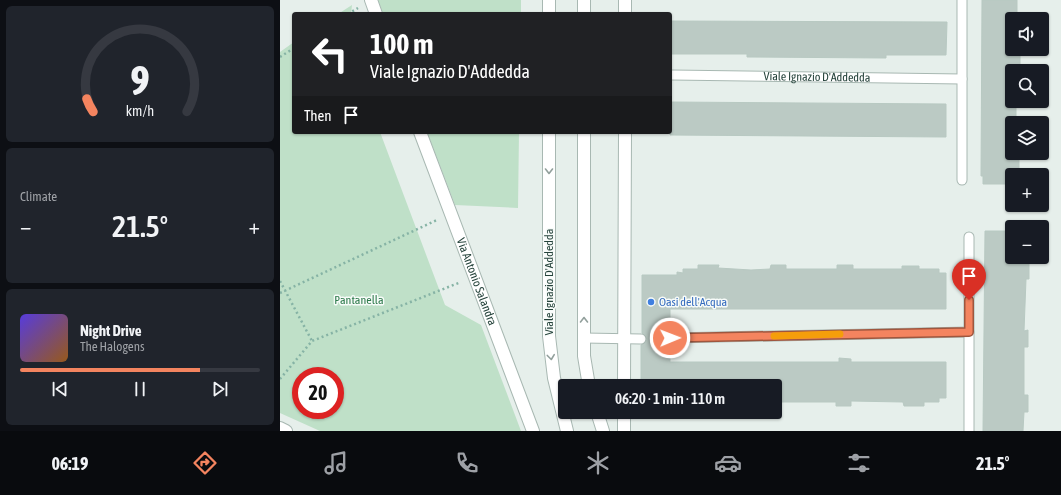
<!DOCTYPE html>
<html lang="en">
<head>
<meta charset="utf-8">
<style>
	:root { --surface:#171b24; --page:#20242c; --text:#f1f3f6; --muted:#9ea1a6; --line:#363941; --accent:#f4845f }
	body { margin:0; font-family:"Asap Condensed",sans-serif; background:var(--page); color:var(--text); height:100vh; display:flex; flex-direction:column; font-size:15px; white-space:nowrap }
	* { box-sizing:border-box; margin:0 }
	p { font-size:13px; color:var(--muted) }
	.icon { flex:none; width:22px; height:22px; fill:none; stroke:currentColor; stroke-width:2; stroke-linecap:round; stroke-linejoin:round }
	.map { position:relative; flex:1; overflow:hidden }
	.panel { display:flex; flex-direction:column; gap:6px; padding:6px; background:#0d0f14; width:280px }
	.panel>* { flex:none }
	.guide { position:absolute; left:12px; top:12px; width:380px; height:122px; border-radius:4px; box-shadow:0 1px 3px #0004; background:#202124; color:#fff; overflow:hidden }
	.buttons { position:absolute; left:725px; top:12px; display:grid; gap:8px }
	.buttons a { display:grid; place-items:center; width:44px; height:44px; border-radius:4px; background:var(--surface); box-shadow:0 1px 3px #0004; font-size:20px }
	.speed { position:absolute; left:12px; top:367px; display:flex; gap:8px; font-size:20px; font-weight:700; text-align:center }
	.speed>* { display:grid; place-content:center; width:52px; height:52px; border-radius:50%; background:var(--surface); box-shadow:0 1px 3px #0004; line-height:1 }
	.speed .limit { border:6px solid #d22; background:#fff; color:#111 }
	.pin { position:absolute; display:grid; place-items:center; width:34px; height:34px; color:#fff; margin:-41px -17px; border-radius:50% 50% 50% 0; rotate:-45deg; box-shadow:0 0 4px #0007 }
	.pin .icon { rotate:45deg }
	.me { position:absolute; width:44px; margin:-22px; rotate:89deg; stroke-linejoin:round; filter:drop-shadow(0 0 3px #0008) }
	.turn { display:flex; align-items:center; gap:14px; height:84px; padding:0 12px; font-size:18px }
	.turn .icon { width:52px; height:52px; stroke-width:2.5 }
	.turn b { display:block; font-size:28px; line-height:34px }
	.then { display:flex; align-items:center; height:38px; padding:0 12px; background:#0003; gap:8px; font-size:15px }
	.big { font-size:30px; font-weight:600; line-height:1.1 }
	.panel .widget { flex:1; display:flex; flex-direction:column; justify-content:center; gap:6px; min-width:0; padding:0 14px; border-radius:6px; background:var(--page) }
	.panel .dial { align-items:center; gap:0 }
	.dial svg { height:104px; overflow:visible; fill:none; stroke:var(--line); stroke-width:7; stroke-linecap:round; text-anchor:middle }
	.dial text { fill:var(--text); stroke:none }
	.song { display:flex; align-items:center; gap:12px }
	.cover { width:48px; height:48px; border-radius:6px; background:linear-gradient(135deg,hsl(250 70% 55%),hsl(30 70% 35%)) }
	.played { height:4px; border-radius:2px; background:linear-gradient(90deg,var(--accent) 75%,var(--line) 75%) }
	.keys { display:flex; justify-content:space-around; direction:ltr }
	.heat { display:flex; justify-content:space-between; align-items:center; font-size:22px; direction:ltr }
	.trip { position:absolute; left:278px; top:379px; width:224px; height:40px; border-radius:4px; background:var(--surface); box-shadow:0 1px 3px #0004; font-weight:600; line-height:40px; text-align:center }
	.menu { display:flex; height:64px; justify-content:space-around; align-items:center; background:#090b0e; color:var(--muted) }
	.menu .icon { width:28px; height:28px }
	.menu .active { color:var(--accent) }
	.menu b { font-size:18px; color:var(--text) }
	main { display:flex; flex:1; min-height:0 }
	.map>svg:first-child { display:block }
	.green { fill:#bfe0c8; fill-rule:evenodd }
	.building { fill:#bbcac4; stroke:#b8c9c2 }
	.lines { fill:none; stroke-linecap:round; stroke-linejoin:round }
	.lane-casing { stroke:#a8b8b2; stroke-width:11 }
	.street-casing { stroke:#a8b8b2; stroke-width:14 }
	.path { stroke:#86b3a5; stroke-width:2.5; stroke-dasharray:2 3; stroke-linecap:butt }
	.lane { stroke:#fff; stroke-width:9 }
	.street { stroke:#fff; stroke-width:12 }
	.oneway { stroke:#92a09c }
	.route-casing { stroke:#9f563e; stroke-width:10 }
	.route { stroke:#f4845f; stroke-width:7 }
	.slow { stroke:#f59e0b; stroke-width:7 }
	.shop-dot { fill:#3f7fe0; stroke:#f7fbf9; stroke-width:1.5 }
	.labels { text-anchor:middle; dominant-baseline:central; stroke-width:3; stroke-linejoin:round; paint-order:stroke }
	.street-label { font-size:12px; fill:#24423a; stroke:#f7fbf9 }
	.park-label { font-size:12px; fill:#2d7a4b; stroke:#f7fbf9 }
	.shop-label { font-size:12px; fill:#366cbe; stroke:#f7fbf9; text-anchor:start }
</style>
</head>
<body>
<main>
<section class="panel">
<div class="widget dial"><svg viewBox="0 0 100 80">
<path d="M14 69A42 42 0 1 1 86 69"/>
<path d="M14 69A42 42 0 0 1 9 59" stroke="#f4845f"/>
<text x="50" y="56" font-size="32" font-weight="700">9</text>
<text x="50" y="72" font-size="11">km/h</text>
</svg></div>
<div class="widget"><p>Climate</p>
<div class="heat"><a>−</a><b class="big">21.5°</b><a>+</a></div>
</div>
<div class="widget">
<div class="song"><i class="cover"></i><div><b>Night Drive</b><p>The Halogens</p></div></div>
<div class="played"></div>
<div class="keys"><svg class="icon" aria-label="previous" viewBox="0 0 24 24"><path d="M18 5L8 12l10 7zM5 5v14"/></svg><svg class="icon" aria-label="pause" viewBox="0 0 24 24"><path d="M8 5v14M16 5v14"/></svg><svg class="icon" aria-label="next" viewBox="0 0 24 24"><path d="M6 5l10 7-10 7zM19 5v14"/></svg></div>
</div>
</section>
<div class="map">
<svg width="781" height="431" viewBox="0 0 781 431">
	<rect width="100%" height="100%" fill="#e6efeb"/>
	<!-- green -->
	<path class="green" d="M98 0H241V14H103Z
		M72 5 71 14H58Z
		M14 42V132H100L165 305 201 325 241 431H40L0 413V52ZM21 376H55V410H21Z
		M147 132H239L238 208 175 205Z"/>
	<!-- building -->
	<path class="building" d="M702 0H737V19H732V49H740V71H732V101H736V123H732V153H739V175H732V184H703V176H701Z
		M390 21 667 22 666 55H606V58L467 57V54H390Z
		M390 102 666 104V137L390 135Z
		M705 231H732V257H745V264H749V279H746L744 331 748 330V347H744V395H748V412H744L743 431H703Z
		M418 265H439L438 268 471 270 490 269 491 265H506V269H557V265H573V269H622V266H639V269H659V273H666V309H390V332L387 333 384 338 385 341 390 344V362H559V358L571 359V362H666V398H659V402H644V406H624L623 402 571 401V406H556V402H495V386H361V345L366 342 367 339 362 333V275H397V272L403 273V269H418Z"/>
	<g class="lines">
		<defs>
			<g id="lane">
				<path id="s1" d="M392 75 682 79"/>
				<path d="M682 180V0"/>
				<path d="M304 338 361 339"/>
				<path d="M390 338 689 332"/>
				<path d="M689 431V237"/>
			</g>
			<g id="street">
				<path d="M91 0 96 14"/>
				<path d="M269 0V14"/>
				<path d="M304 14V0"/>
				<path d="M345 14V0"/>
				<path id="s2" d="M140 132 253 431"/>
				<path d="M269 132V336L274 378 287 431"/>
				<path d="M304 132V356L309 386"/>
				<path d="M344 386 345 132"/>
				<path d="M317 412 323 431"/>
				<path d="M0 428 6 431"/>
				<path d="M344 431V412"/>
			</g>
		</defs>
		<!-- lane casing -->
		<use href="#lane" class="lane-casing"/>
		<!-- street casing -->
		<use href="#street" class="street-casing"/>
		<!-- path -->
		<path class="path" d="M68 14 78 8
			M0 57 14 48
			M0 281 32 341
			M0 293 157 220
			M0 379 32 341 181 282"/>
		<!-- lane -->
		<use href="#lane" class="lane"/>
		<!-- street -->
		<use href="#street" class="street"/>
	</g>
	<!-- one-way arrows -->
	<defs><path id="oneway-chevron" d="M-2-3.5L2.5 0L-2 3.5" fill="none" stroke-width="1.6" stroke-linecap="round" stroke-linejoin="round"/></defs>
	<g class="oneway">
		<use href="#oneway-chevron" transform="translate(269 171) rotate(90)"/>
		<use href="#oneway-chevron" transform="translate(304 320) rotate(-90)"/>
		<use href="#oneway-chevron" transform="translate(271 357) rotate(83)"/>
	</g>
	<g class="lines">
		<defs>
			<path id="route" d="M390 338 689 332V300"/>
		</defs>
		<!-- route casing -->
		<use href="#route" class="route-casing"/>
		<!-- route -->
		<use href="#route" class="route"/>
		<!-- slow -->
		<path class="slow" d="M494 336 560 334"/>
	</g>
	<!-- markers -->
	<circle class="shop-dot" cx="371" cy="302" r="4"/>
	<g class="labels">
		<!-- street labels -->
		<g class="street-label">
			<text stroke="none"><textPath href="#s1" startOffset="145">Viale Ignazio D'Addedda</textPath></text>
			<text stroke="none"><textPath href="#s2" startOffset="160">Via Antonio Salandra</textPath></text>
			<text transform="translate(269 282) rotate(-90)">Viale Ignazio D'Addedda</text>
		</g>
		<!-- park labels -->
		<g class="park-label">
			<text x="79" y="300">Pantanella</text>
		</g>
		<!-- shop labels -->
		<g class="shop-label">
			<text x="379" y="302">Oasi dell'Acqua</text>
		</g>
	</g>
</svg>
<div class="buttons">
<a><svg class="icon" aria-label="sound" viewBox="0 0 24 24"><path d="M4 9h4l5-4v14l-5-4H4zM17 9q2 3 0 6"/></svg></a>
<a><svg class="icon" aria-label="search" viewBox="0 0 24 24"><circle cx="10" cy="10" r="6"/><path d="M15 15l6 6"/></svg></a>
<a><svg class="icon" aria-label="layers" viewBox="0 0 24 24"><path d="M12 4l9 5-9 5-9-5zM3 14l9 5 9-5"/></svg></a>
<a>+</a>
<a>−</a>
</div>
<div class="speed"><div class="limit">20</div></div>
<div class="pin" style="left:689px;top:300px;background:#d93025"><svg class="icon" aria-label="arrive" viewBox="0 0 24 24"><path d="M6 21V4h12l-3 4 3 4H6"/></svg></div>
<svg class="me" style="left:390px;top:338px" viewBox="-20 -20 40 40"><circle r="17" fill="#f4845f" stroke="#fff" stroke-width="3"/><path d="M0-11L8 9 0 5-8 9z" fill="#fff"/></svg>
<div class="trip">06:20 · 1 min · 110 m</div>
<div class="guide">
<div class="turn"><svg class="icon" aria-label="left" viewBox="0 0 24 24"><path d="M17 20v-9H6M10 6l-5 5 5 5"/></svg><div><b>100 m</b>Viale Ignazio D'Addedda</div></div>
<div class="then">Then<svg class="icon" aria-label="arrive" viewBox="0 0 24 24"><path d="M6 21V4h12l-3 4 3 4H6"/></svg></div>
</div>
</div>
</main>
<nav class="menu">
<b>06:19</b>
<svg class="icon active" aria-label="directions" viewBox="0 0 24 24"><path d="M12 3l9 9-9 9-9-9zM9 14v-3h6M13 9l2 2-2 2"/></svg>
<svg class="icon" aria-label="music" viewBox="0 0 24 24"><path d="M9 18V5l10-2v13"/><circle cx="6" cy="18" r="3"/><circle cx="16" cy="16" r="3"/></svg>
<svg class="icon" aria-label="phone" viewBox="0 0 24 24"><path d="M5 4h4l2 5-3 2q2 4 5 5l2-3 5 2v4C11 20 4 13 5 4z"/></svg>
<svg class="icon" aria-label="climate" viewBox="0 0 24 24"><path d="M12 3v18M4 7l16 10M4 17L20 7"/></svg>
<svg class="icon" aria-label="car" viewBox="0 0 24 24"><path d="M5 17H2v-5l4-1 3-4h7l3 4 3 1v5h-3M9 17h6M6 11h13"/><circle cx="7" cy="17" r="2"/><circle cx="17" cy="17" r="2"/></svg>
<svg class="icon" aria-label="filters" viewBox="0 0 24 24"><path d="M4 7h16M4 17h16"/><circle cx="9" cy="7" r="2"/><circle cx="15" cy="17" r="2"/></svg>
<b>21.5°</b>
</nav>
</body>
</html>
